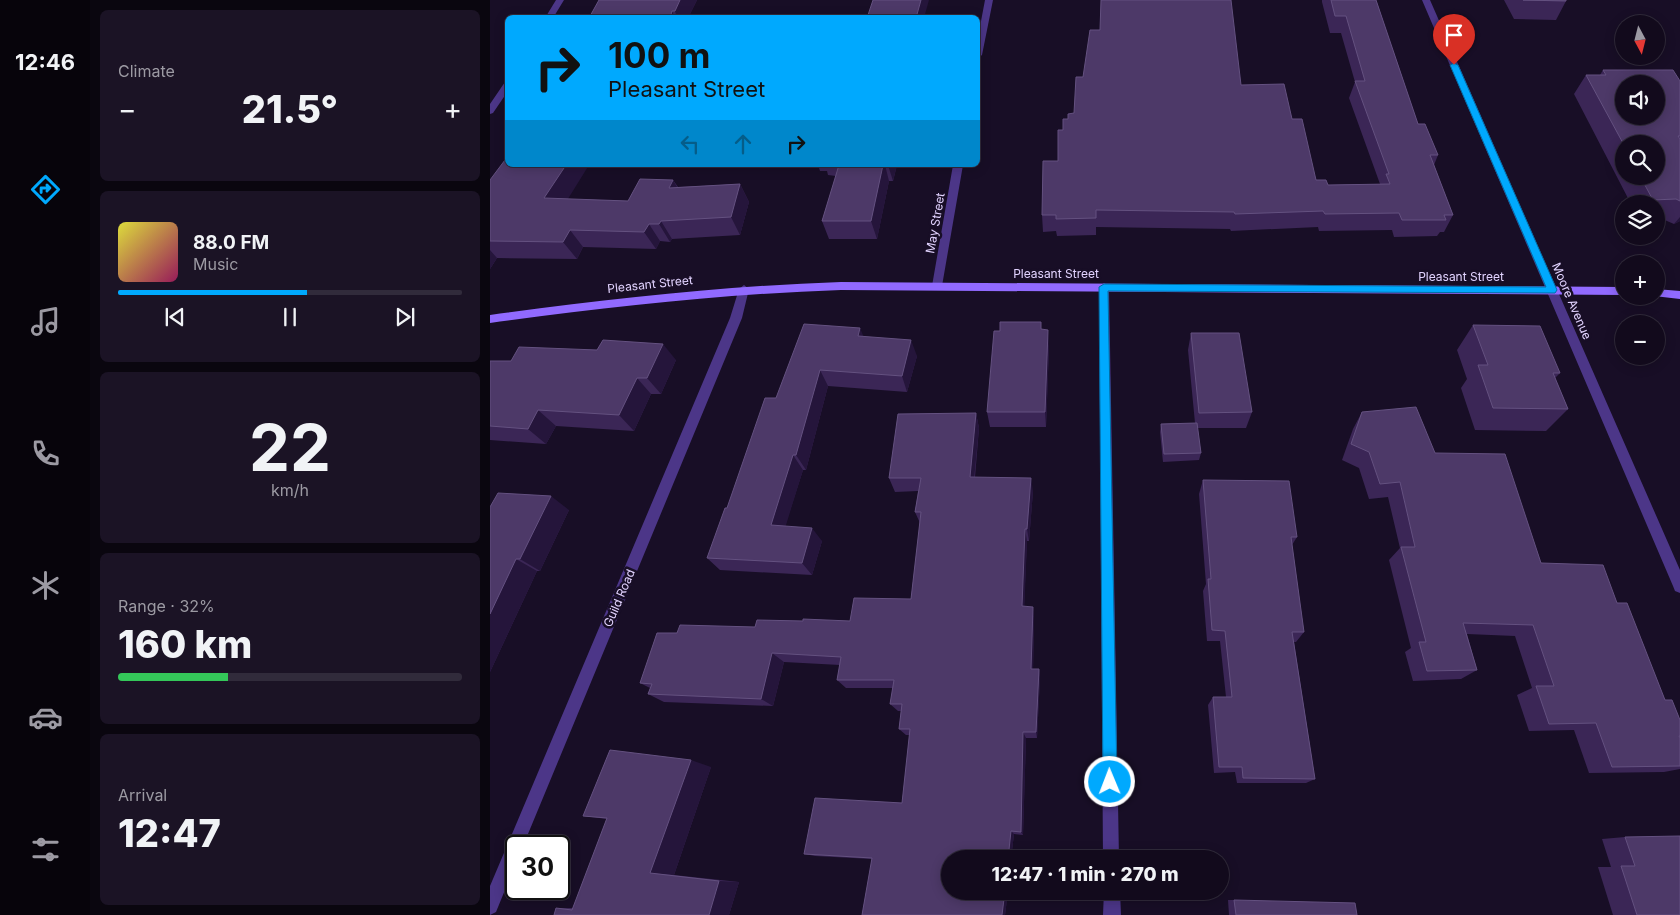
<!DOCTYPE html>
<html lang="en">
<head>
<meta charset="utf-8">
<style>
	:root { --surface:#120a1c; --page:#1b1325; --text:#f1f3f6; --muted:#9c9aa3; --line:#312b3b; --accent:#00a9fe }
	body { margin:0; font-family:Inter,sans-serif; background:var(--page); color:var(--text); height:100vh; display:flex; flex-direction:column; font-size:19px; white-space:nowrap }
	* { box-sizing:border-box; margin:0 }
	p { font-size:16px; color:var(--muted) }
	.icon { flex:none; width:28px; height:28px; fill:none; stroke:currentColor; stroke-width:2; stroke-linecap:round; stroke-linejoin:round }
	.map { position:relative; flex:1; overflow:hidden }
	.side { display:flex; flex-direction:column; gap:10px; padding:10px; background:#0a060f; width:400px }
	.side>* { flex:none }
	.guide { position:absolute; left:15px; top:15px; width:475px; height:152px; border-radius:8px; box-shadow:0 2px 12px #0003,0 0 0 1px var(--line); background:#00a9fe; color:#111; overflow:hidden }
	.needle { width:32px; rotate:173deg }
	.tools { position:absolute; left:1125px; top:15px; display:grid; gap:10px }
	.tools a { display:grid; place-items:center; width:50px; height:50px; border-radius:50%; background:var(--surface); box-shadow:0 2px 12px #0003,0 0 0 1px var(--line); font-size:25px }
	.speed { position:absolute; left:15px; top:835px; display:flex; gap:10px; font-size:25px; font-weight:700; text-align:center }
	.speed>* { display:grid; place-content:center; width:65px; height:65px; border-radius:50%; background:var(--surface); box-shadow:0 2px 12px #0003,0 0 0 1px var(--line); line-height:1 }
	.speed .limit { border:2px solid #111; border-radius:8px; background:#fff; color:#111 }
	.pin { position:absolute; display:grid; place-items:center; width:42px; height:42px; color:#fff; margin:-51px -21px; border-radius:50% 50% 50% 0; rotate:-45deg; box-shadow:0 0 5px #0007 }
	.pin .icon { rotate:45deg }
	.me { position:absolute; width:55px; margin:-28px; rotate:359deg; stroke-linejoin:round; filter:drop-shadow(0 0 4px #0008) }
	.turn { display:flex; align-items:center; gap:18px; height:105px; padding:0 20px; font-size:22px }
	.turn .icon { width:65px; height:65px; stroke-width:2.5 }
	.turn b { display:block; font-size:35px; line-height:42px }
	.lanes { display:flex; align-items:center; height:48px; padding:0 20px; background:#0003; justify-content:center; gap:25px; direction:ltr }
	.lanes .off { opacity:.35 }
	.big { font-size:38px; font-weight:800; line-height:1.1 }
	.side .widget { flex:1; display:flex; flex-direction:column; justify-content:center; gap:8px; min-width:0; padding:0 18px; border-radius:8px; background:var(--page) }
	.side .dial { align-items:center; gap:0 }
	.dial b { font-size:65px; line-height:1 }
	.song { display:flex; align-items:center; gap:15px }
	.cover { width:60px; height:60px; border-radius:8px; background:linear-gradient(135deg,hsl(60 70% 55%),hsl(330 70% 35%)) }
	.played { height:5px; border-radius:2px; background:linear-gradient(90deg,var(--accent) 55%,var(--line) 55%) }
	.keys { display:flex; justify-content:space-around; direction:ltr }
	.heat { display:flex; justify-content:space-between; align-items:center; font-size:28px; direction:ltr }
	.charge { height:8px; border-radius:4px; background:linear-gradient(90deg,#34c759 32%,var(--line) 0) }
	.trip { position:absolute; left:451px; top:850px; width:288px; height:50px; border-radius:25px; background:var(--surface); box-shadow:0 2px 12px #0003,0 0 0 1px var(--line); font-weight:800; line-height:50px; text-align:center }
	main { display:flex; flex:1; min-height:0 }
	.tabs { display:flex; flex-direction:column; width:90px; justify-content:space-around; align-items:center; background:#07040b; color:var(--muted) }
	.tabs .icon { width:35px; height:35px }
	.tabs .current { color:var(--accent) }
	.tabs b { font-size:22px; color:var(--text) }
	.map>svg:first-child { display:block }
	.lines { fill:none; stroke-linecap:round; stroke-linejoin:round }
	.minor { fill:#4c3688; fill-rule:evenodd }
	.tertiary { fill:#4c3688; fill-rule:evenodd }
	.secondary { fill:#916aff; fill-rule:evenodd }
	.wall { fill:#3b2656; fill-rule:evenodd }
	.shaded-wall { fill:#25153b }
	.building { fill:#4d3968; stroke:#645180; fill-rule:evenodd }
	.route { fill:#00a9fe; stroke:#006ea5 }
	.labels { text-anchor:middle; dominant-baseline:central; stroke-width:5; stroke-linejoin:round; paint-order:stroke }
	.street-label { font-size:12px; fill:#e2d3ff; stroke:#180e26 }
</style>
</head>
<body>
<main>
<nav class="tabs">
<b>12:46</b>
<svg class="icon current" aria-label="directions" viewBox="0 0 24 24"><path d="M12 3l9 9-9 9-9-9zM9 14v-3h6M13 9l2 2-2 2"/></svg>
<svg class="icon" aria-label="music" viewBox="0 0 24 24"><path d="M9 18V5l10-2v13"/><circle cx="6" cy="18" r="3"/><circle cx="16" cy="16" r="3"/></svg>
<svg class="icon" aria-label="phone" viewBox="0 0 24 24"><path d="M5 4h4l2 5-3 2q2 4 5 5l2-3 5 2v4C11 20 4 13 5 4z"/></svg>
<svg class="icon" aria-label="climate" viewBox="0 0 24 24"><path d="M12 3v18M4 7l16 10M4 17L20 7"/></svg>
<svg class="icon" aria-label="car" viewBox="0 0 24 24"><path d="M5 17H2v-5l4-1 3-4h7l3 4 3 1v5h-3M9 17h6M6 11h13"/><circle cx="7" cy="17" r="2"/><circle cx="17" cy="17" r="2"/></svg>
<svg class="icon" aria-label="filters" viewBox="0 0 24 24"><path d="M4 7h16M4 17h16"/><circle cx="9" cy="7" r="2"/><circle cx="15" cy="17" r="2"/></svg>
</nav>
<section class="side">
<div class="widget"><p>Climate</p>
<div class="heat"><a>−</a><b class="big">21.5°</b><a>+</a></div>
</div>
<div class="widget">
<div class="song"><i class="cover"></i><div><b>88.0 FM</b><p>Music</p></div></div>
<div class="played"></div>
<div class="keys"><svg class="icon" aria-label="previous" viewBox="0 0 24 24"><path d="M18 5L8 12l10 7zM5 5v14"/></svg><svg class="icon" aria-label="pause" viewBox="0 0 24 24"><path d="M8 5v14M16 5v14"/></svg><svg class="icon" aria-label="next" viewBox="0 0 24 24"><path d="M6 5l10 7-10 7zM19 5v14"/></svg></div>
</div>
<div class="widget dial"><b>22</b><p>km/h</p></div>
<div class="widget"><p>Range · 32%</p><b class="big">160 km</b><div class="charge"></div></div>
<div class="widget"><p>Arrival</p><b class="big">12:47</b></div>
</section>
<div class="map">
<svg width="1190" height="915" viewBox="0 0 1190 915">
	<rect width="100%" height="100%" fill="#180e26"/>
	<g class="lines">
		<!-- minor -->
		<path class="minor" d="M66 0H74L63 18H55Z
			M932 0H940L1190 570V593L1185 591 1183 586Z
			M15 82H18V91L3 113 0 114V104Z
			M614 283 619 287 629 859H613L609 287Z
			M254 285 259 289 252 318 33 846H26V863L6 912 0 915V886L240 318 249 289Z
			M614 891H630L631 915H613Z"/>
		<!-- tertiary -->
		<path class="tertiary" d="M495 0H503L492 55 488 58V37Z
			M463 165H473L452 286 447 290 442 286Z"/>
		<!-- secondary -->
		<path class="secondary" d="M351 282 1134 287V295L351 290C233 294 117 307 0 323V315C117 299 233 286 351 282Z
			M1166 289 1190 291V299L1164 296H1166Z"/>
	</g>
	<!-- wall -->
	<path class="wall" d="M109 0H207L198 18H99Z
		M832 0H886L928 124 948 155 944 165 963 215 954 232H950L947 236 904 237 902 230 829 231 828 227 741 231 740 229 606 227V235L567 236 566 231 553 232 552 215 568 161 573 130 578 119 584 113 593 77 610 30 751 85 802 119 826 180 838 185 890 184 859 98 865 82 851 33H840L832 2Z
		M1014 0H1076V1L1066 20 1024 19Z
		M1113 70 1190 81V221L1184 224 1170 218H1166V204H1141L1084 94 1096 75H1110ZM1134 144 1166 176H1134Z
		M328 165H407L403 181H399L387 239H339L332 221 346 176 338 175 337 171H330Z
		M0 180 78 199 138 201 183 180 188 187 250 184 259 202 250 235 182 239 180 242 170 241 166 249 93 247 87 259 7 258 0 269Z
		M551 322V329L559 347 556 427H500L497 412 510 331Z
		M983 325 1070 373 1065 378 1078 409 1056 431 985 430 971 388 977 379 967 350Z
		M701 333 762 412 756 428H707L711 453 709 460 673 462 670 432 671 424 705 423 698 350Z
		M374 336 427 356 417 392 338 386 316 470H313L295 526 332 541 322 575 230 570 217 558 237 508 286 398Z
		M186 360 171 394H161L144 431 66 426 56 444 0 440V361Z
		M872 412 945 453 1051 563 1127 603 1175 700 1190 720V769L1174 772 1099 773 1084 730 1039 731 1027 695 1042 688 1025 636 977 634 987 670 971 679 923 681 915 652 921 648 899 560 910 548 898 497 879 499 869 468 852 460 863 429Z
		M486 413 489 428 485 477 543 491 539 541H537L534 606 544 617 543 669H549L550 677 547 738H536L533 835 524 834 521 859H460V891H518L515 915H372L382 859 325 856 314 854 412 803 420 735H416L409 729 411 711H408L400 704 403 688H356L347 680 350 665 294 662 283 706 174 702 158 694 160 688 150 683 187 633 265 627 313 621H360L421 599 430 523 425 512 428 491 405 492 399 478Z
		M713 480 807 537 802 545 814 632 806 642H804L825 779 816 783H747L745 772 724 773 718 705 723 697H736L730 641H717L713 591 716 584 709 494Z
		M0 507 79 510 50 571H47L0 672Z
		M221 767 184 875 249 882 239 915H64L66 908H83L117 819 93 816Z
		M1135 837 1190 915H1123L1108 867H1121L1112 839Z
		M738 900H744L867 915H739Z"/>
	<!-- shaded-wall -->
	<path class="shaded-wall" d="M190 0H207L198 18H187L185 11Z
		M431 0H439L434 18H426Z
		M182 11 185 18H180Z
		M76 165H99L68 215 54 198Z
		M393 165H395L399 181 387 239 381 221Z
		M398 165H407L403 181Z
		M183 180 193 197 179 188Z
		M250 184 259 202 250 235 241 217Z
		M1190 217V221L1184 224Z
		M171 221 182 239 180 242 169 224Z
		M159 224 170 241 166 249 154 232Z
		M80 230 93 247 87 259 73 242Z
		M0 250 7 258 0 269Z
		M370 328 377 345 368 336Z
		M558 330 559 347 556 427 555 412Z
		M421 340 427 356 417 392 412 376Z
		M173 344 186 360 171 394 157 378Z
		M330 370 338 386 316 470 306 455Z
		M147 378 161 394 144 431 129 415Z
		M48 410 66 426 56 444 38 429Z
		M486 413 489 428 483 490 480 477Z
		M303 455 313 470 292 538 281 525Z
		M541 478 543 491 539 541 537 529Z
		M61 496 79 510 50 571 30 559Z
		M322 528 332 541 322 575 312 563Z
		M535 529 537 541 534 617 532 606Z
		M26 559 47 571 0 672V614Z
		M543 607 544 617 543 677 541 669Z
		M282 653 294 662 283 706 271 699Z
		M549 669 550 677 547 738 546 732Z
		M533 732 536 738 533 835 531 832Z
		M201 760 221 767 184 875 160 873Z
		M521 831 524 834 521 859H518Z
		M229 881 249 882 239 915H219Z
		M515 891H518L515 915H512Z"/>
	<!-- building -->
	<path class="building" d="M109 0H190L185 11H182L180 18H99Z
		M383 0H431L426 18H377Z
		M611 0H741L751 85 794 84 802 119H812L826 180H836L838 185 900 184 896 174H899L865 81H875L856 16H845L841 0H886L928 124H935L948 155H940L963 215H954L956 220H912L909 213 835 214 833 211 745 214 744 212 606 210V218L566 219V215H552L553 161H568V130H573V119H578V114L584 113 586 77H593L600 30H610Z
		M1033 0H1076V1Z
		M1113 70H1183L1190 81V136H1188L1190 139V201L1186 199 1163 200 1150 176H1166V144H1134V145L1096 75H1116ZM1134 84H1166V116H1134Z
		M18 156V165H76L54 198 138 201 150 179 183 180 179 188 250 184 241 217 171 221 169 224H159L154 232 80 230 73 242 0 241V180Z
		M349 165H393L381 221H332Z
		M510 322H551V329L558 330 555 412H497L504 331H510Z
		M314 324 370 328 368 336 421 340 412 376 330 370 306 455H303L281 525 322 528 312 563 217 558 235 508H237L275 398H286Z
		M983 325 1050 326 1070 373H1063L1078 409 1003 408 988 365H998Z
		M701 333H749L762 412 709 413Z
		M113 340 173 344 157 378H147L129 415 48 410 38 429 0 426V361H21L29 347 107 350Z
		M926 407 945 453 1015 454 1051 563 1113 565 1127 603H1137L1175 700H1182L1190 720V736H1189L1190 738V766L1122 767 1106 723 1059 724 1046 686H1064L1043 625 973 623 987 670 937 671 929 642H936L911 547H925L910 482 890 484 879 452 861 444 872 412Z
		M486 413 480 477 541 478 537 529H535L532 606 543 607 541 669H549L546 732H533L531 832 521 831 518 859H460V891H515L512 915H372L382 858 314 854 325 798 412 803 420 729H409L412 704H400L404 680H347L351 657 282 653 271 699 158 694 162 684 150 683 167 633H187L190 625 265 627 267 620 313 621V619L360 621 364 598 421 599 431 512H425L431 478H399L408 414Z
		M707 423 711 453 674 454 671 424Z
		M713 480 799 481 807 537H801L814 632H802L825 779 753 778 752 767H729L723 697H742L735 631 722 630 718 579H721Z
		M8 493 61 496 30 559H26L0 614V507Z
		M120 750 201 760 160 873 229 881 219 915H64L66 908 82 910 117 818 93 816Z
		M1190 836V915H1147L1131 866H1145L1135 837Z
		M744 900 865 903 867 915H746Z"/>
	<!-- route -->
	<path class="route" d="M964 63 968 65 1067 290 1065 293 618 291 627 782 625 787 620 789 615 787 613 782 609 287 614 284 1056 287 960 65Z"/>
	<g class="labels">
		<!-- street labels -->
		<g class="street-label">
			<text transform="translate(445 223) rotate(-80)">May Street</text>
			<text x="566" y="273">Pleasant Street</text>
			<text x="971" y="276">Pleasant Street</text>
			<text transform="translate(160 284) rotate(-6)">Pleasant Street</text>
			<text transform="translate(1082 301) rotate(67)">Moore Avenue</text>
			<text transform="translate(129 598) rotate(-67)">Guild Road</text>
		</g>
	</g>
</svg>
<div class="tools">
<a><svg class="needle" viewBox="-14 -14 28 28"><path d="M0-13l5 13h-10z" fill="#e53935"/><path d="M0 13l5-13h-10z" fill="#9c9aa3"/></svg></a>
<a><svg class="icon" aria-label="sound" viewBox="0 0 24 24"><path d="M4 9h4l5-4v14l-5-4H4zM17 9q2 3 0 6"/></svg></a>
<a><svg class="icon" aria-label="search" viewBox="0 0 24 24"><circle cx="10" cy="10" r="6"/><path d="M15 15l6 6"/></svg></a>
<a><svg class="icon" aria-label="layers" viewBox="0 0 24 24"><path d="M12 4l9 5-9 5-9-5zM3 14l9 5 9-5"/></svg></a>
<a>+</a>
<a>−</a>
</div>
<div class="speed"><div class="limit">30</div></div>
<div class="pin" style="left:964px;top:65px;background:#d93025"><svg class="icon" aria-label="arrive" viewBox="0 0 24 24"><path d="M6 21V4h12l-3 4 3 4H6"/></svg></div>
<svg class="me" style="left:620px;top:782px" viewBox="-20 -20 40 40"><circle r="17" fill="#00a9fe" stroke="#fff" stroke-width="3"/><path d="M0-11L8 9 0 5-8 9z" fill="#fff"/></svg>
<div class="trip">12:47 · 1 min · 270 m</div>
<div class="guide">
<div class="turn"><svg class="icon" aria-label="right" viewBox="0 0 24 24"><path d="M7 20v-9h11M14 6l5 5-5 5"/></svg><div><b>100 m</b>Pleasant Street</div></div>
<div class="lanes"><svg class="icon off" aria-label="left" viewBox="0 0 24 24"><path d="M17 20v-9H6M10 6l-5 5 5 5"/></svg><svg class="icon off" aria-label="ahead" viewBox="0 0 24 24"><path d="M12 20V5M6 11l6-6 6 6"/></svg><svg class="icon" aria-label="right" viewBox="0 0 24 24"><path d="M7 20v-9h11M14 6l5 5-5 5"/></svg></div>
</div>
</div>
</main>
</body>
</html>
